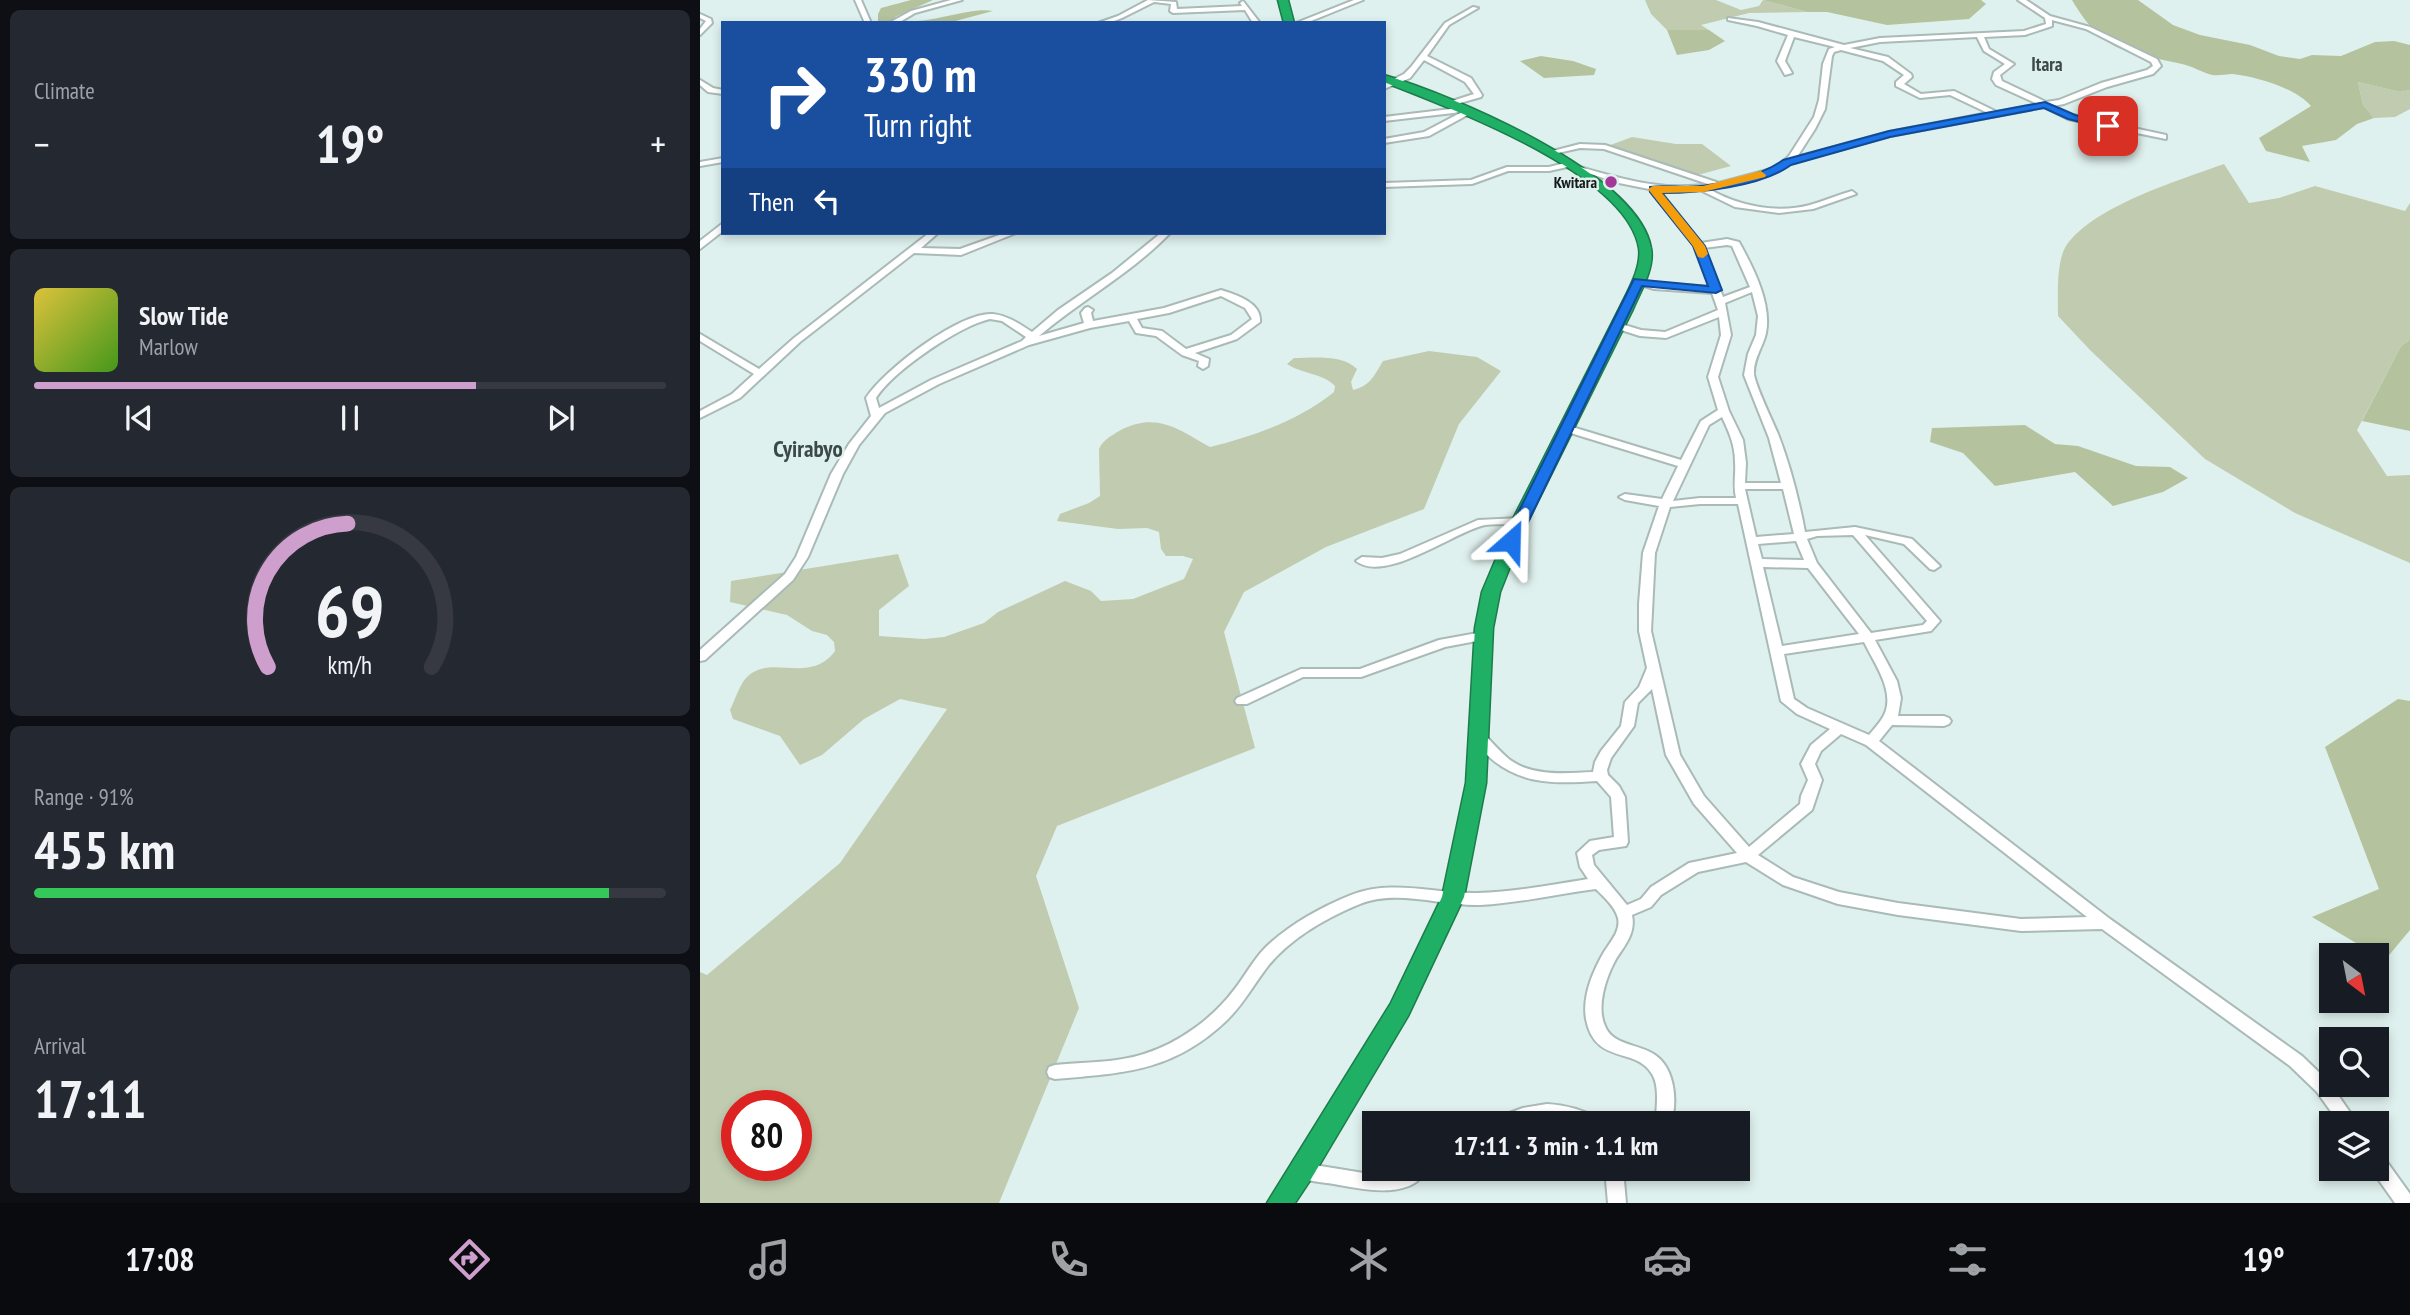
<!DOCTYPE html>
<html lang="en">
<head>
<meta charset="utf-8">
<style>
	:root { --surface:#171b24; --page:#242831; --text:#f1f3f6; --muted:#9ea1a6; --line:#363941; --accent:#ce9fcc }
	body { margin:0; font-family:"PT Sans Narrow",sans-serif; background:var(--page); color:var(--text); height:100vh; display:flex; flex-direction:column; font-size:26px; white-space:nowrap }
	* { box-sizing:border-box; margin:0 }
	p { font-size:23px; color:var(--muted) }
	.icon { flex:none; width:38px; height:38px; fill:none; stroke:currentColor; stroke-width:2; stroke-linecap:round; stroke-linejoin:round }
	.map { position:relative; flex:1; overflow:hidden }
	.side { display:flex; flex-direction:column; gap:10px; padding:10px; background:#0d0f14; width:700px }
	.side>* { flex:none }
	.top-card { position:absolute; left:21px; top:21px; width:665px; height:214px; border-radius:0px; box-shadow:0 4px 10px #0003; background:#1a4fa0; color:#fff; overflow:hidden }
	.needle { width:46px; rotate:148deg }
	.buttons { position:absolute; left:1619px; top:943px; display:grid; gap:14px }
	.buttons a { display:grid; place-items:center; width:70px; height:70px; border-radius:0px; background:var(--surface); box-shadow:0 4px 10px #0003; font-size:35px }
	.speed { position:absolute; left:21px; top:1090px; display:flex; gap:14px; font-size:35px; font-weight:700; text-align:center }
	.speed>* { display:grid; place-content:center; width:91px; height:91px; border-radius:50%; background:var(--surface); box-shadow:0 4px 10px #0003; line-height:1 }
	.speed .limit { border:10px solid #d22; background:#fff; color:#111 }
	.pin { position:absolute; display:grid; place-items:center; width:60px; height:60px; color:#fff; margin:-30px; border-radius:14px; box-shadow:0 4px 10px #0006 }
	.me { position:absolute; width:77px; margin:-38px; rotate:25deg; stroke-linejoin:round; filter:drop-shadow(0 0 5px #0008) }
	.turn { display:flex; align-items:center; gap:24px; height:147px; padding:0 28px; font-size:32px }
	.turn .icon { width:91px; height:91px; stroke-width:2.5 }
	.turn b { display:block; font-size:49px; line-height:60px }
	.then { display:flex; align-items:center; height:66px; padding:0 28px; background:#0003; gap:14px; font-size:26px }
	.big { font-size:52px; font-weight:800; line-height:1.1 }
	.side .card { flex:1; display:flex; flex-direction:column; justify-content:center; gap:10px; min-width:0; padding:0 24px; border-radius:10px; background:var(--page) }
	.side .dial { align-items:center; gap:0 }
	.dial svg { height:182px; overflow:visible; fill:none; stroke:var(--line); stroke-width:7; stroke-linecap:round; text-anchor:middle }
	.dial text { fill:var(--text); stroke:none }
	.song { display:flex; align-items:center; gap:21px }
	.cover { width:84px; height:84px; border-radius:10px; background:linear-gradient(135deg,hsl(50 70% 55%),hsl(100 70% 35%)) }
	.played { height:7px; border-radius:4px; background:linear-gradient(90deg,var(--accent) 70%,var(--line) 70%) }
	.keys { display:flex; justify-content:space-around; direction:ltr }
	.heat { display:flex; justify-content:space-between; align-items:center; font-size:38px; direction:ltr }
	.charge { height:10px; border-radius:5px; background:linear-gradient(90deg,#34c759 91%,var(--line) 0) }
	.trip { position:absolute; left:662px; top:1111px; width:388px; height:70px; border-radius:0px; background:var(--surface); box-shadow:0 4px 10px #0003; font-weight:800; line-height:70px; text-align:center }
	.tabs { display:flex; height:112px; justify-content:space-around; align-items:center; background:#090b0e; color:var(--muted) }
	.tabs .icon { width:49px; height:49px }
	.tabs .current { color:var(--accent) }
	.tabs b { font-size:32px; color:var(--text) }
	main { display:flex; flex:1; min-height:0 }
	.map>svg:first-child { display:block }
	.green { fill:#c0cbaf; fill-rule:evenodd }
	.forest { fill:#b4c39d }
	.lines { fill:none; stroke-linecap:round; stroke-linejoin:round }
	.minor-casing { stroke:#a9bab7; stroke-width:4 }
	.highway-casing { stroke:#1c7c4b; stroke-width:3 }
	.minor { fill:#fff; fill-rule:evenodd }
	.highway { fill:#1fb066; fill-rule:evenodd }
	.route { fill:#1a73e8; stroke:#114b97; stroke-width:2 }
	.slow { fill:#f59e0b }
	.poi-dot { fill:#a33898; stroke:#dff1ee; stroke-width:2.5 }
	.labels { text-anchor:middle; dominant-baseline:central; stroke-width:5; stroke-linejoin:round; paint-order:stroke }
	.far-poi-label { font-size:16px; font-weight:bold; fill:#151b1a; stroke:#dff1ee; text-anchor:end }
	.far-quarter-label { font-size:19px; font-weight:bold; fill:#3b4a47; stroke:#dff1ee }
	.quarter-label { font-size:23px; font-weight:bold; fill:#3b4a47; stroke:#dff1ee }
</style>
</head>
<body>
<main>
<section class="side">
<div class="card"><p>Climate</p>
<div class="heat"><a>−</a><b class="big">19°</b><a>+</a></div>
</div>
<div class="card">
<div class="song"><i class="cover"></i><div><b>Slow Tide</b><p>Marlow</p></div></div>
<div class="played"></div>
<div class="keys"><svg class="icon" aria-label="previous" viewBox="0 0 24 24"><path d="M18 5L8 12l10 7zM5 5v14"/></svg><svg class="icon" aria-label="pause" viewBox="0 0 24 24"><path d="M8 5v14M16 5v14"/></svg><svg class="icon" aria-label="next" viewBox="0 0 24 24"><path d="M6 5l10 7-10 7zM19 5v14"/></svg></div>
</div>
<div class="card dial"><svg viewBox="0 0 100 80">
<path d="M14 69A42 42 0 1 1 86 69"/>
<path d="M14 69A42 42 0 0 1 49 6" stroke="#ce9fcc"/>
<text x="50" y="56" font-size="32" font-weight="700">69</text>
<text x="50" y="72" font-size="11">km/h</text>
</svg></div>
<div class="card"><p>Range · 91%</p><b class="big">455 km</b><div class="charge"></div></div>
<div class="card"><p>Arrival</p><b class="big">17:11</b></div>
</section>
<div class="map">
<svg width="1710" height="1203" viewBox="0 0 1710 1203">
	<rect width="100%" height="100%" fill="#dff1ee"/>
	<!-- green -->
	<path class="green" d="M945 0H1016L1041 10 1059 6 1063 0 1107 12 1049 13 1001 25 1009 30H967L951 14Z
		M1658 82 1700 92 1710 90V109L1695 117 1674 118 1663 105Z
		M932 137 976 144H1002L1031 166 994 176 905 147Z
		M1524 164 1549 203 1579 198 1615 186 1705 211 1710 203V340L1701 346 1657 430 1687 476 1710 475V563L1595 513 1505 459 1391 351 1358 316C1358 297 1356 262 1366 246 1393 206 1480 180 1524 164Z
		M729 351 777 357 801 371 759 424 724 509 626 547 544 592 524 632 555 748 357 826 336 876 379 1008 299 1203H0V972L7 975 140 863 247 709 200 699 164 719 122 755 100 765 80 736 33 719 30 710C35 700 40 683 48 676 72 654 110 685 135 651L134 642 127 635 112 631 87 615 30 602 31 581 198 554 209 586 179 610V636L224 639 244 637 284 623 298 612 365 581 391 591 401 601 433 599 484 579 493 559 483 556H466L461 549 459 532 447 528 418 529 357 521 360 514 389 503 400 496 399 449C403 440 411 436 419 431 456 411 478 429 510 447 554 436 598 421 634 392L635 386C623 373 602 374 587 364L594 358C613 358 642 354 657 369L651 382 653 390C670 386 674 376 683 361ZM37 1106H96V1166H37Z"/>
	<!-- forest -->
	<path class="forest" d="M211 0H233L195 17C215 31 266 6 293 11L248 23H178V14L181 8Z
		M1063 0H1281L1286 4 1269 19 1187 25 1127 12H1107Z
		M1372 0H1438L1473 25 1500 35 1550 45 1579 56 1600 59 1612 55 1641 56 1675 42 1694 41 1710 45V90L1700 92 1658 82 1663 105 1674 118 1657 124 1636 140 1602 146 1610 162 1566 151 1559 138 1611 106C1596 88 1557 77 1533 74 1526 74 1519 76 1512 75 1501 72 1492 66 1482 64 1425 51 1404 54 1372 0Z
		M967 30H1009L1025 41 1009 50 977 55Z
		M841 56 873 61 896 69 894 75 844 78 820 61Z
		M1710 340V431L1662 421 1701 346Z
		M1325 425 1355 444 1378 446 1436 466 1470 467 1488 478 1463 492 1413 506 1375 472 1295 486 1263 453 1230 442 1232 428Z
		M1698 699 1710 701V930L1685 960 1612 917 1679 889 1625 747Z"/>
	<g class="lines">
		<defs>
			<path id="minor" d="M155 0H161L171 23H165Z
				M251 0H262L215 13 198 23H189L211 11Z
				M448 0 476 2 477 9 542 6 540 3 543 1 560 23H553L545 10 473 13 470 11 471 4 454 2 422 18 409 23H398L418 16Z
				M654 0H663L606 23H596Z
				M1318 0H1326L1350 16 1390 27 1457 59 1461 66 1453 74 1407 87 1364 104 1353 106 1373 115 1466 135V139L1368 119 1344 107 1190 136 1091 163C1070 180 1035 185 1009 189 1038 206 1077 214 1110 205 1124 201 1138 195 1152 191L1156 194 1113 209 1079 213 1035 207 1000 190H959L1001 243 1027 239 1039 242C1053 267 1072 304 1066 333 1063 347 1053 359 1054 374 1055 385 1073 422 1078 434 1090 465 1099 500 1105 532L1155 527 1212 539 1240 566 1234 570 1230 569 1204 544 1165 535 1240 621 1231 631 1175 640 1197 681 1201 698 1198 716H1244L1249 718 1251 721 1249 724 1244 726 1192 725 1179 741 1410 919 1602 1056 1629 1082 1658 1124H1640L1617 1092 1590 1066 1402 929 1321 931 1198 915 1138 904 1083 885 1046 862 998 872 961 895 951 907 932 915C936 933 925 945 916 959 906 977 896 1006 905 1026 912 1044 935 1044 950 1052 975 1064 978 1100 971 1124H947L949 1119 956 1116C957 1103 959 1085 952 1074 936 1046 895 1066 886 1019 882 996 893 971 904 952 910 942 921 931 918 918 915 907 905 898 896 889 857 894 820 903 780 905 741 906 697 889 660 904 626 918 591 938 568 966 554 984 543 1005 526 1021 472 1072 424 1073 355 1079L349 1077 347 1072 349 1067 355 1065C385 1062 416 1063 444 1054 479 1043 512 1019 534 990 545 976 553 960 566 947 589 925 621 907 651 895 693 879 734 894 777 893 815 892 851 885 888 879L880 867 877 853 890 841 914 837 911 797 897 781C843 785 804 783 770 735L772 732H782C791 741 800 752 810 760 834 777 866 773 893 772L895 762 901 751 921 726 925 702 939 687 947 668 939 631V604L943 553 959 506 925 500 919 497 925 494 962 499 978 466 861 430 860 428 861 426H869L981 460 1001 421 1018 410 1008 377 1021 335 1019 317 966 338 940 336 915 328V324L918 323 941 330 965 332 1018 310 1012 293 954 289 935 283V279L955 283 1010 287 995 246 949 189 919 183 872 168 876 166C920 178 962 192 1008 184L904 149 880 148 849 155 845 153 880 144 905 145 1019 183 1071 169 1081 164 1089 156 1114 117 1119 100 1123 64 1129 49 1135 47 1094 37 1085 61 1092 73 1085 75 1077 61 1088 35 1057 26 1028 20V18L1058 22 1144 45 1180 38 1324 31 1346 24 1345 18ZM1352 20 1386 29 1451 62 1453 66 1447 70 1401 83 1359 100 1346 102 1302 81 1300 75 1314 64 1289 49 1284 37 1325 35 1352 26ZM1277 37 1284 51 1305 64 1294 72 1292 79 1296 85 1338 104 1297 112 1254 91 1221 94 1204 84 1212 77 1211 74 1188 57 1150 48 1180 42ZM1141 50 1183 61 1204 75 1196 82V86L1220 98 1250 95 1288 113 1189 132 1097 157 1115 129 1125 109 1132 56 1134 52ZM1027 245 1032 246 1050 287 1023 297 1004 248ZM1052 292 1058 316 1056 335 1048 354 1044 375 1069 438 1081 483H1045L1046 463 1043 440 1029 411 1018 377 1031 335 1025 303ZM1022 417C1029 432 1035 445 1035 462 1036 475 1033 485 1036 498H1000L973 501 1009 425ZM1045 489H1083L1094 534 1056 537ZM1000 504H1038L1081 701 1097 714 1130 729 1111 745 1101 764 1108 780 1101 796 1100 804 1049 847 1004 796 980 755 951 631 955 553 970 507ZM1153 535 1227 621 1223 625 1171 633 1117 563 1107 539 1117 536ZM1096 541 1104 560 1062 559 1058 544ZM1063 567 1108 568 1159 634 1082 646ZM1164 642C1174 663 1197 693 1183 717 1179 724 1173 730 1169 735L1107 708 1094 699 1084 654ZM952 689 966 755 994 804 1037 853 989 863 951 887 941 899 927 905 894 865 892 855 899 850 926 846 928 842 925 797 919 786 908 775 907 770 911 758 934 726 938 703ZM1141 734 1166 745 1387 917 1321 919 1198 903 1139 892 1093 877 1058 855 1112 810 1122 780 1115 764 1121 751Z
				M773 7 778 8 749 25 727 56 771 78 782 95 781 97 746 107V103L774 94 765 82 724 60 710 78 684 89V84L704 74 711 67 745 23Z
				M0 14 11 19 12 23 0 35V29L6 21 0 18Z
				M0 80 13 88 23 90V94L8 92 0 85Z
				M759 108 763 110 762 112 684 121V117Z
				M764 111 771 113 729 136 684 143V139L724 132Z
				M23 158V162L0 166V162Z
				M869 162H872V166L849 171H808L772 184 684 187V183L771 180 807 167H849Z
				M23 223V231L0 249V241Z
				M229 233H238L221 248 260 249 305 233H316L261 255 214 253 100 342 40 398 0 418V411L32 394 54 374 0 341V334L59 369 94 338Z
				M461 233H470C432 273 381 300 339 336L384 323 381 313 385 308 388 307 393 310 391 313 393 321 464 308 521 290C537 295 562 303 560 322L537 339 495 353 509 359 508 366 503 369 498 366 499 361 482 355 456 336 436 333 429 321 390 328 329 345 239 384 185 413 159 445 143 474 108 557 93 580 5 660 0 661V650L85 574 96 557 131 474 149 444 171 416 166 398C183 371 260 311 293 314 309 316 319 324 332 332L358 310 412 273ZM521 296 545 308 552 319 531 335 486 349 462 331 442 328 437 319 469 313ZM290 319 302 321 326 337 322 341 231 380 179 408 176 398C193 371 259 326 290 319Z
				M820 518 826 521 824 523C811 526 798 523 785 525 755 531 686 584 656 561L662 557 682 558 700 554 778 520Z
				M783 632 789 636 787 639 745 647 661 677H603L547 704H537L535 701 537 698 601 669H660L739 640Z
				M847 1104C866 1105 883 1110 900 1119L902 1124H875L847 1120 821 1124H791L793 1119 823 1108Z
				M1676 1153 1682 1155 1710 1194V1203H1695L1671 1169H1676Z
				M602 1163 676 1175 701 1171 704 1169H727C712 1201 661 1189 634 1184 621 1182 608 1181 596 1177L593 1171 596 1165Z
				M905 1169H923L926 1203H908Z"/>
			<path id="highway" d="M578 0H588L594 23H584Z
				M684 75C752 95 938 173 951 248 955 268 940 292 933 309L828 521 800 592 793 628 786 783 764 897 708 1016 611 1179 595 1203H567L691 1003 742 897 766 783 775 628 782 592 812 521 919 309C927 292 942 268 939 248 926 172 749 108 684 82Z"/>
		</defs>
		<!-- minor casing -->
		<use href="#minor" class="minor-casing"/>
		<!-- highway casing -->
		<use href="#highway" class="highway-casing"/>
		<!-- minor -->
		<use href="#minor" class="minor"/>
		<!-- highway -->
		<use href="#highway" class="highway"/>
	</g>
	<!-- route -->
	<path class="route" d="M1345 102 1375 115 1413 126 1408 129 1368 119 1344 108 1190 137 1091 165C1060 187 999 193 962 193L1005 246 1022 290 1016 293 942 286 819 541 817 544H806L804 541 934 279 1008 286 993 246 950 192V187C962 185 975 187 988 187 1017 185 1060 177 1083 160L1189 131Z"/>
	<!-- slow -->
	<path class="slow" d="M1061 171 1066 175 1065 177 1003 192 962 193 1005 246 1008 254 1003 258 998 257 993 246 948 189 953 186H1003Z"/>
	<!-- markers -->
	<circle class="poi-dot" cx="911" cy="182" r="7"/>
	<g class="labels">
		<!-- far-poi labels -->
		<g class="far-poi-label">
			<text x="897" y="182">Kwitara</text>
		</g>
		<!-- far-quarter labels -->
		<g class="far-quarter-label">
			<text x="1347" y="64">Itara</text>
		</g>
		<!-- quarter labels -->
		<g class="quarter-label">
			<text x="108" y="448">Cyirabyo</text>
		</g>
	</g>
</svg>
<div class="buttons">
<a><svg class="needle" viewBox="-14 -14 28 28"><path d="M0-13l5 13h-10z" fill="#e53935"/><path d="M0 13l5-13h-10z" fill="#9ea1a6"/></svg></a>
<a><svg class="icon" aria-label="search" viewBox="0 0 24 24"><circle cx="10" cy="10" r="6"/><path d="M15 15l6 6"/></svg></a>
<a><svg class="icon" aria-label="layers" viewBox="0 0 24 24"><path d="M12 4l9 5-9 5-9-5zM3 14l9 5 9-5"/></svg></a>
</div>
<div class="speed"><div class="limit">80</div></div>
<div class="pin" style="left:1408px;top:126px;background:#d93025"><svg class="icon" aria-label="arrive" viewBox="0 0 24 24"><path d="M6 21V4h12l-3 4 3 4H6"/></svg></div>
<svg class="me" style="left:811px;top:541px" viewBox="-20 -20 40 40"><path d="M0-17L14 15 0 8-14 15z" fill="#1a73e8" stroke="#fff" stroke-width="4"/></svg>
<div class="trip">17:11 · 3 min · 1.1 km</div>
<div class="top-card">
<div class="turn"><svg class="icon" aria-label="right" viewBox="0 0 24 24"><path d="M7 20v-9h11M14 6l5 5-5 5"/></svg><div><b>330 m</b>Turn right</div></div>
<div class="then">Then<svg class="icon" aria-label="left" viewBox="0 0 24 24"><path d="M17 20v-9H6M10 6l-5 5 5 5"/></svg></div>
</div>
</div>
</main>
<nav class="tabs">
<b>17:08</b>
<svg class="icon current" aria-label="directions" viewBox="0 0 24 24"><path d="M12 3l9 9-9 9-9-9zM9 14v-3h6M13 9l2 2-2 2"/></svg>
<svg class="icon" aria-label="music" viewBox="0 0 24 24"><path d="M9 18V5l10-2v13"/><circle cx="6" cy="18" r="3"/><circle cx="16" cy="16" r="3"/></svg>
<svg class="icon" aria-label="phone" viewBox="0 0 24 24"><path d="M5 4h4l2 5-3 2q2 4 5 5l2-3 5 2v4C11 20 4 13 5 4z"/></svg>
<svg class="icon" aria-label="climate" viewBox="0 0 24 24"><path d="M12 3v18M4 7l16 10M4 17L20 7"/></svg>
<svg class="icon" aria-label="car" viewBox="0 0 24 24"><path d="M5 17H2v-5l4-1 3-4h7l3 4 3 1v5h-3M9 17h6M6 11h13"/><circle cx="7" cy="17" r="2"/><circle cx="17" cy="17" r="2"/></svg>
<svg class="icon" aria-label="filters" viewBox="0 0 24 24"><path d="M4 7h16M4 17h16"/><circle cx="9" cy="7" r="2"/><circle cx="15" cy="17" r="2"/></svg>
<b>19°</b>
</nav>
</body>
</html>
